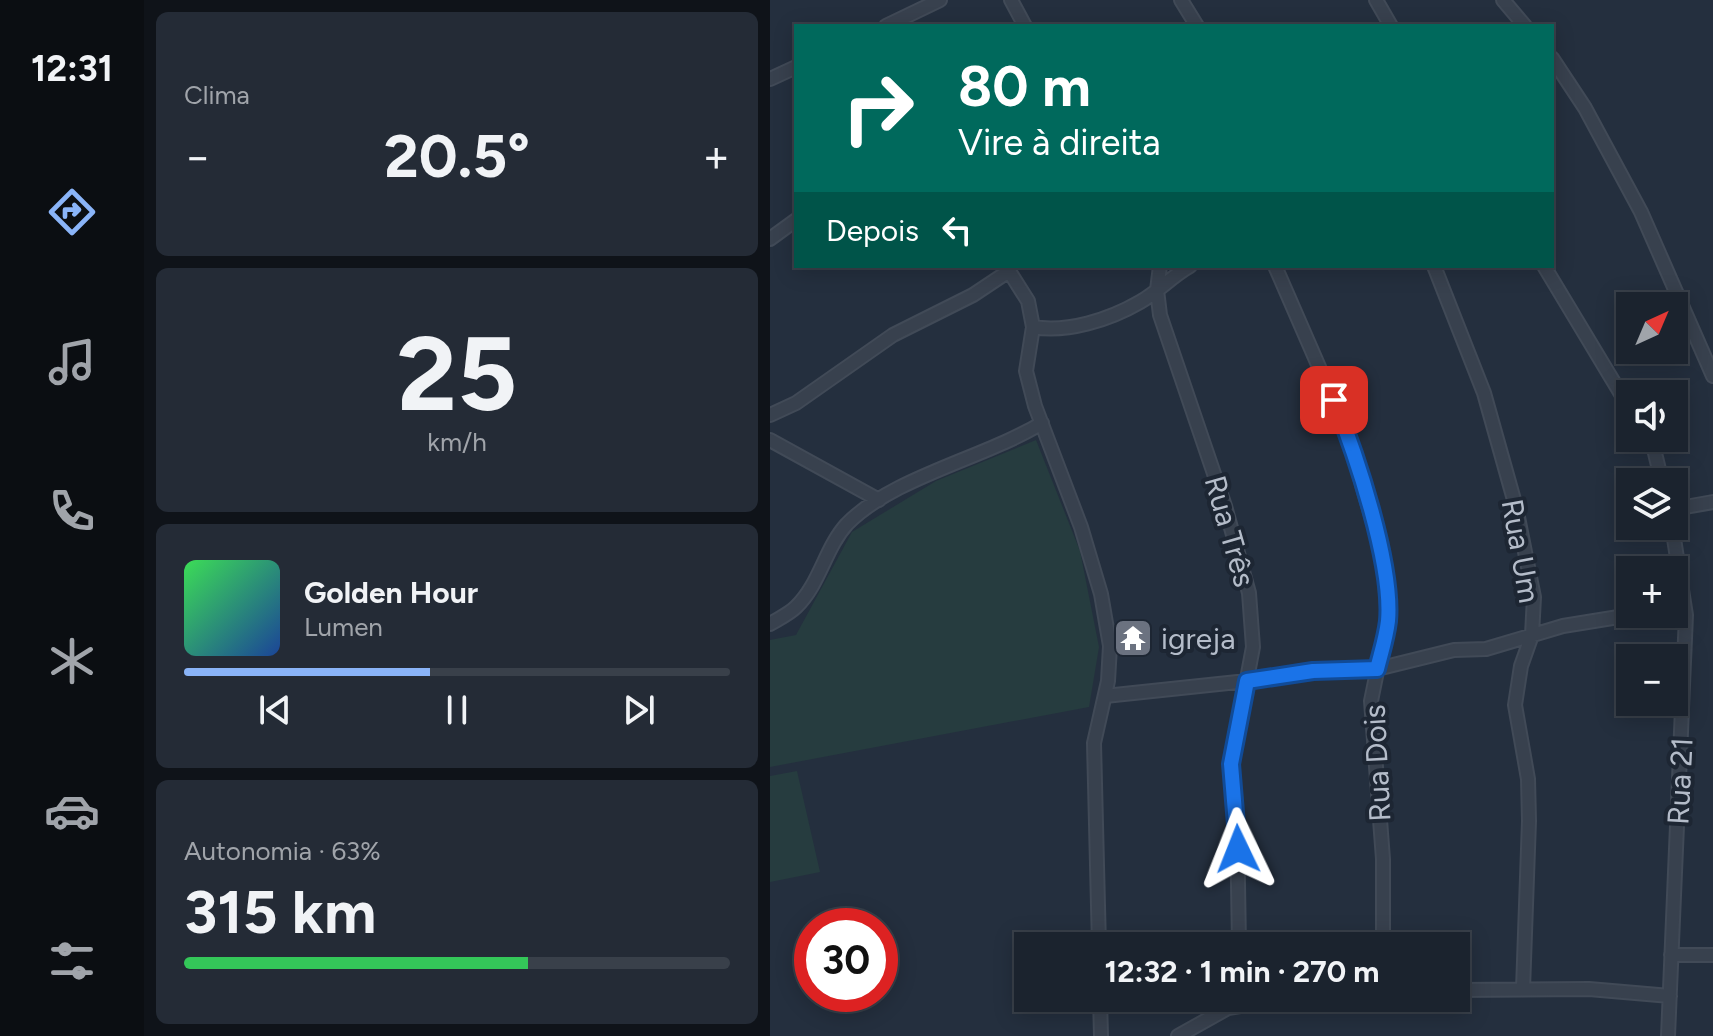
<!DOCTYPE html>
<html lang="pt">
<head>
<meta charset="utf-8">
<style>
	:root { --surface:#1b232e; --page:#242b36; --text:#f1f3f6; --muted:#a0a4aa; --line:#39404a; --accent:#8ab4f8 }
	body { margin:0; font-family:Figtree,sans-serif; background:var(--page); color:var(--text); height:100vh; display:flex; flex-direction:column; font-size:30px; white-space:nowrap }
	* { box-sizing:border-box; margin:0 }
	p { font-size:26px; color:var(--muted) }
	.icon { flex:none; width:44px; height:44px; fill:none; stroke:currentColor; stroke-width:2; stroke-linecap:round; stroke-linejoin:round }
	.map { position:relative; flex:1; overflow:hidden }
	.sheet { display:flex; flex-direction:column; gap:12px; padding:12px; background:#0f1319; width:626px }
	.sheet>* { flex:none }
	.banner { position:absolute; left:24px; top:24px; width:760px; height:244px; border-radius:0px; box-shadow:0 4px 20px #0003,0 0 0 2px var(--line); background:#00695c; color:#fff; overflow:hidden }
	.needle { width:52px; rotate:44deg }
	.fabs { position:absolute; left:846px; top:292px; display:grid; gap:16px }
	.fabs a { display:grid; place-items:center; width:72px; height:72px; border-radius:0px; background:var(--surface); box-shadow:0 4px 20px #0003,0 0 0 2px var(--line); font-size:40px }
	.speed { position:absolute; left:24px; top:908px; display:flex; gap:16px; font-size:40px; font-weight:700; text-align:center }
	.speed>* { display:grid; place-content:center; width:104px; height:104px; border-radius:50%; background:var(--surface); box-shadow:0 4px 20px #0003,0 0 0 2px var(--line); line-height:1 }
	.speed .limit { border:12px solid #d22; background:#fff; color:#111 }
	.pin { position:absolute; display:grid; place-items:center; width:68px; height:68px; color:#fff; margin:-34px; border-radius:16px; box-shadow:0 4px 12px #0006 }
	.me { position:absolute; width:88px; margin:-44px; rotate:358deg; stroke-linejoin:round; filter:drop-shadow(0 0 6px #0008) }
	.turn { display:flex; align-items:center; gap:28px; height:168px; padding:0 32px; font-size:36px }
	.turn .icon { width:104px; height:104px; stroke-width:2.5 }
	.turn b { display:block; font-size:56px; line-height:68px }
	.then { display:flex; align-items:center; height:76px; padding:0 32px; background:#0003; gap:16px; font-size:30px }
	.big { font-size:60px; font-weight:700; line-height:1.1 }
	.sheet .tile { flex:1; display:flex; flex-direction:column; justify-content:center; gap:12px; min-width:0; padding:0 28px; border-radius:12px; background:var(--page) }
	.sheet .dial { align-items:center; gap:0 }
	.dial b { font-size:104px; line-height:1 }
	.song { display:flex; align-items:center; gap:24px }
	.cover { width:96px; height:96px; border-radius:12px; background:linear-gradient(135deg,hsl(130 70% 55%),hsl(220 70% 35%)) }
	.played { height:8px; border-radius:4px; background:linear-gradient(90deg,var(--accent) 45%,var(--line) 45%) }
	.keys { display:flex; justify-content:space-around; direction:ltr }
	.heat { display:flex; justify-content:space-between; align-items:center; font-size:44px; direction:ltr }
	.charge { height:12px; border-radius:6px; background:linear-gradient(90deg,#34c759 63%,var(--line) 0) }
	.trip { position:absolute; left:244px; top:932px; width:456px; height:80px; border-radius:0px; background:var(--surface); box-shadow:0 4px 20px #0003,0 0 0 2px var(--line); font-weight:700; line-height:80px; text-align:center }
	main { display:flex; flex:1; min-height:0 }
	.menu { display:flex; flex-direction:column; width:144px; justify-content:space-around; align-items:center; background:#0b0e12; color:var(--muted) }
	.menu .icon { width:56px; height:56px }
	.menu .current { color:var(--accent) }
	.menu b { font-size:36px; color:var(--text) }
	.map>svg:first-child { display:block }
	.green { fill:#263c3f }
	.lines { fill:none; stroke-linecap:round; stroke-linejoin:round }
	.street-casing { stroke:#414a57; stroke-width:16 }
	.street { stroke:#38414e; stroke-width:12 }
	.route-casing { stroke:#114b97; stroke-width:20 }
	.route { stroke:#1a73e8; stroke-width:14 }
	.labels { text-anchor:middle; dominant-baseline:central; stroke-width:8; stroke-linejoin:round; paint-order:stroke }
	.street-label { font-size:30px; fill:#b4bcc9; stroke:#1d2633 }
	.poi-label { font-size:30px; fill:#b4bcc9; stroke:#1d2633; text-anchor:start }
</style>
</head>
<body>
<main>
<nav class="menu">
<b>12:31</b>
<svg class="icon current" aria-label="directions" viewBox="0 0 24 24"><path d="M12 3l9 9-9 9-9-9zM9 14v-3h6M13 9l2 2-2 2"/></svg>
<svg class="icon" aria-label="music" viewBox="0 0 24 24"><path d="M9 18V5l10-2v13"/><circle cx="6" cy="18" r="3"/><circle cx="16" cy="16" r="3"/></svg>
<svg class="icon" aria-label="phone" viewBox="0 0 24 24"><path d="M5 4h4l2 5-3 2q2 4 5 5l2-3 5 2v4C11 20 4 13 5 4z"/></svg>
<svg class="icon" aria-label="climate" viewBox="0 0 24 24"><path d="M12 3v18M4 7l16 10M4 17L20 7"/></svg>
<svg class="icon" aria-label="car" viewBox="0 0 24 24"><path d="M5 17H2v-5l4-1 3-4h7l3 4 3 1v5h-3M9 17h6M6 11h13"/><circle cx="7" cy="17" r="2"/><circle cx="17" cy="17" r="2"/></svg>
<svg class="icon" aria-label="filters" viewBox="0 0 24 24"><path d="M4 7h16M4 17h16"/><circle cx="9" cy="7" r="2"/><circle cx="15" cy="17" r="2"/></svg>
</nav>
<section class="sheet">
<div class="tile"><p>Clima</p>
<div class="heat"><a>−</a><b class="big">20.5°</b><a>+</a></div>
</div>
<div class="tile dial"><b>25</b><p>km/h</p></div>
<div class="tile">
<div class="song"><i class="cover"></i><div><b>Golden Hour</b><p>Lumen</p></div></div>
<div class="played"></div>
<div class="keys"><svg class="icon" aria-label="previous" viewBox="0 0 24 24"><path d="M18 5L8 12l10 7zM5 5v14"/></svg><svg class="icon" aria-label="pause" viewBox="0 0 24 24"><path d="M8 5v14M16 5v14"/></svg><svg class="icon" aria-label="next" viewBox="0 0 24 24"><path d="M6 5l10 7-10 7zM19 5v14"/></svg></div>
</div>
<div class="tile"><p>Autonomia · 63%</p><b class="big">315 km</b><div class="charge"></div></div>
</section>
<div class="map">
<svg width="943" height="1036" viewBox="0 0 943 1036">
	<rect width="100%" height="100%" fill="#242f3e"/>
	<!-- green -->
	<path class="green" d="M266 440 310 551 329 647 319 707 0 767V640L26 635 82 532 166 481Z
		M27 771 50 872 0 882V776Z"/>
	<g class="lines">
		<defs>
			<path id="street" d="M241 0 255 26
				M411 0 427 26
				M606 0 621 26
				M733 0 755 26
				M116 26 170 0
				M782 58 815 108 871 212 943 376
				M0 79 26 67
				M0 239 26 220
				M390 266 387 290 390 315 455 506 479 593 483 647 461 764 467 820 469 946
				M505 266 576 429 613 557 618 618 601 701 613 859V946
				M664 266 714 393 746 507 764 597 762 635 751 666 745 705 758 779 759 821 753 989
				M774 266 860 409
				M239 271 258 301 263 327
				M0 415 26 403 123 335 203 295 239 271 235 266
				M877 438 884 449 892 482
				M0 440 109 500
				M904 509 943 502
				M892 614 916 615
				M0 624C8 619 19 614 26 607 50 584 55 548 77 524 123 477 215 458 272 423
				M335 696 477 681 543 671 607 669 684 650 716 649 793 626 867 614
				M329 946 324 743 338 681 340 646 331 594 311 527 265 406 256 371 263 327C297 333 339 320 370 302 388 292 402 276 420 266
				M901 955H943
				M686 990 819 989 900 996
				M330 998 331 1036
				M408 1036 458 1008 519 998
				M898 1036 916 615 902 526"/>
		</defs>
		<!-- street casing -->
		<use href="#street" class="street-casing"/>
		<!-- street -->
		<use href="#street" class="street"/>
	</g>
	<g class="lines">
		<defs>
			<path id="route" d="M468 849 461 764 477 681 543 671 607 669C611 653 616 638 618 621 623 565 586 454 564 400"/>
		</defs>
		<!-- route casing -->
		<use href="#route" class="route-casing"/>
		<!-- route -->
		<use href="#route" class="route"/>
	</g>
	<!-- icons -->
	<defs>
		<symbol id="temple-square" viewBox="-11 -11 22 22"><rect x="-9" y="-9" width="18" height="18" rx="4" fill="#6b7280" stroke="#1d2633"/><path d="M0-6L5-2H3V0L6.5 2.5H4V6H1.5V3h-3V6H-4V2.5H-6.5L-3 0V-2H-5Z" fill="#fff"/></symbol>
	</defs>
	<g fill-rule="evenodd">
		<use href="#temple-square" x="341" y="616" width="44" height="44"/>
	</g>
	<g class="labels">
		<!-- street labels -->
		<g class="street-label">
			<text transform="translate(460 531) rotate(74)">Rua Três</text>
			<text transform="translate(751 551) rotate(80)">Rua Um</text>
			<text transform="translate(607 763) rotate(-93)">Rua Dois</text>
			<text transform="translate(910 781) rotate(-87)">Rua 21</text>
		</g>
		<!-- poi labels -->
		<g class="poi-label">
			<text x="391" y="638">igreja</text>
		</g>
	</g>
</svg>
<div class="fabs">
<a><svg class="needle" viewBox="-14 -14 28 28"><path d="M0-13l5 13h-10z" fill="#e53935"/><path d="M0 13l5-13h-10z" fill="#a0a4aa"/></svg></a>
<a><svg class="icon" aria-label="sound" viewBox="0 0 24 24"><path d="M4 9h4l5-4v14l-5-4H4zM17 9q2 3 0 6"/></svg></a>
<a><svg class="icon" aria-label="layers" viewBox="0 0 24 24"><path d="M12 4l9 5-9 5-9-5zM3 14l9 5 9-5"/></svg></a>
<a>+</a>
<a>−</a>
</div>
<div class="speed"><div class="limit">30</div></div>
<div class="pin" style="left:564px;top:400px;background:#d93025"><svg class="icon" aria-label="arrive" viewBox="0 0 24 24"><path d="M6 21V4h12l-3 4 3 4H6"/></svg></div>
<svg class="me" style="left:468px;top:849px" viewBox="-20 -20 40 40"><path d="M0-17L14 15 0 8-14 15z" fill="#1a73e8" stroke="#fff" stroke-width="4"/></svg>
<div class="trip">12:32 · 1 min · 270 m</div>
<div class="banner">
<div class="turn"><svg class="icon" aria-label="right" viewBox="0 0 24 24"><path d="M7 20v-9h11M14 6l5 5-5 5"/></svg><div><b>80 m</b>Vire à direita</div></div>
<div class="then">Depois<svg class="icon" aria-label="left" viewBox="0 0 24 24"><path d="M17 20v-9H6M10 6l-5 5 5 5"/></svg></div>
</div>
</div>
</main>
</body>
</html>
